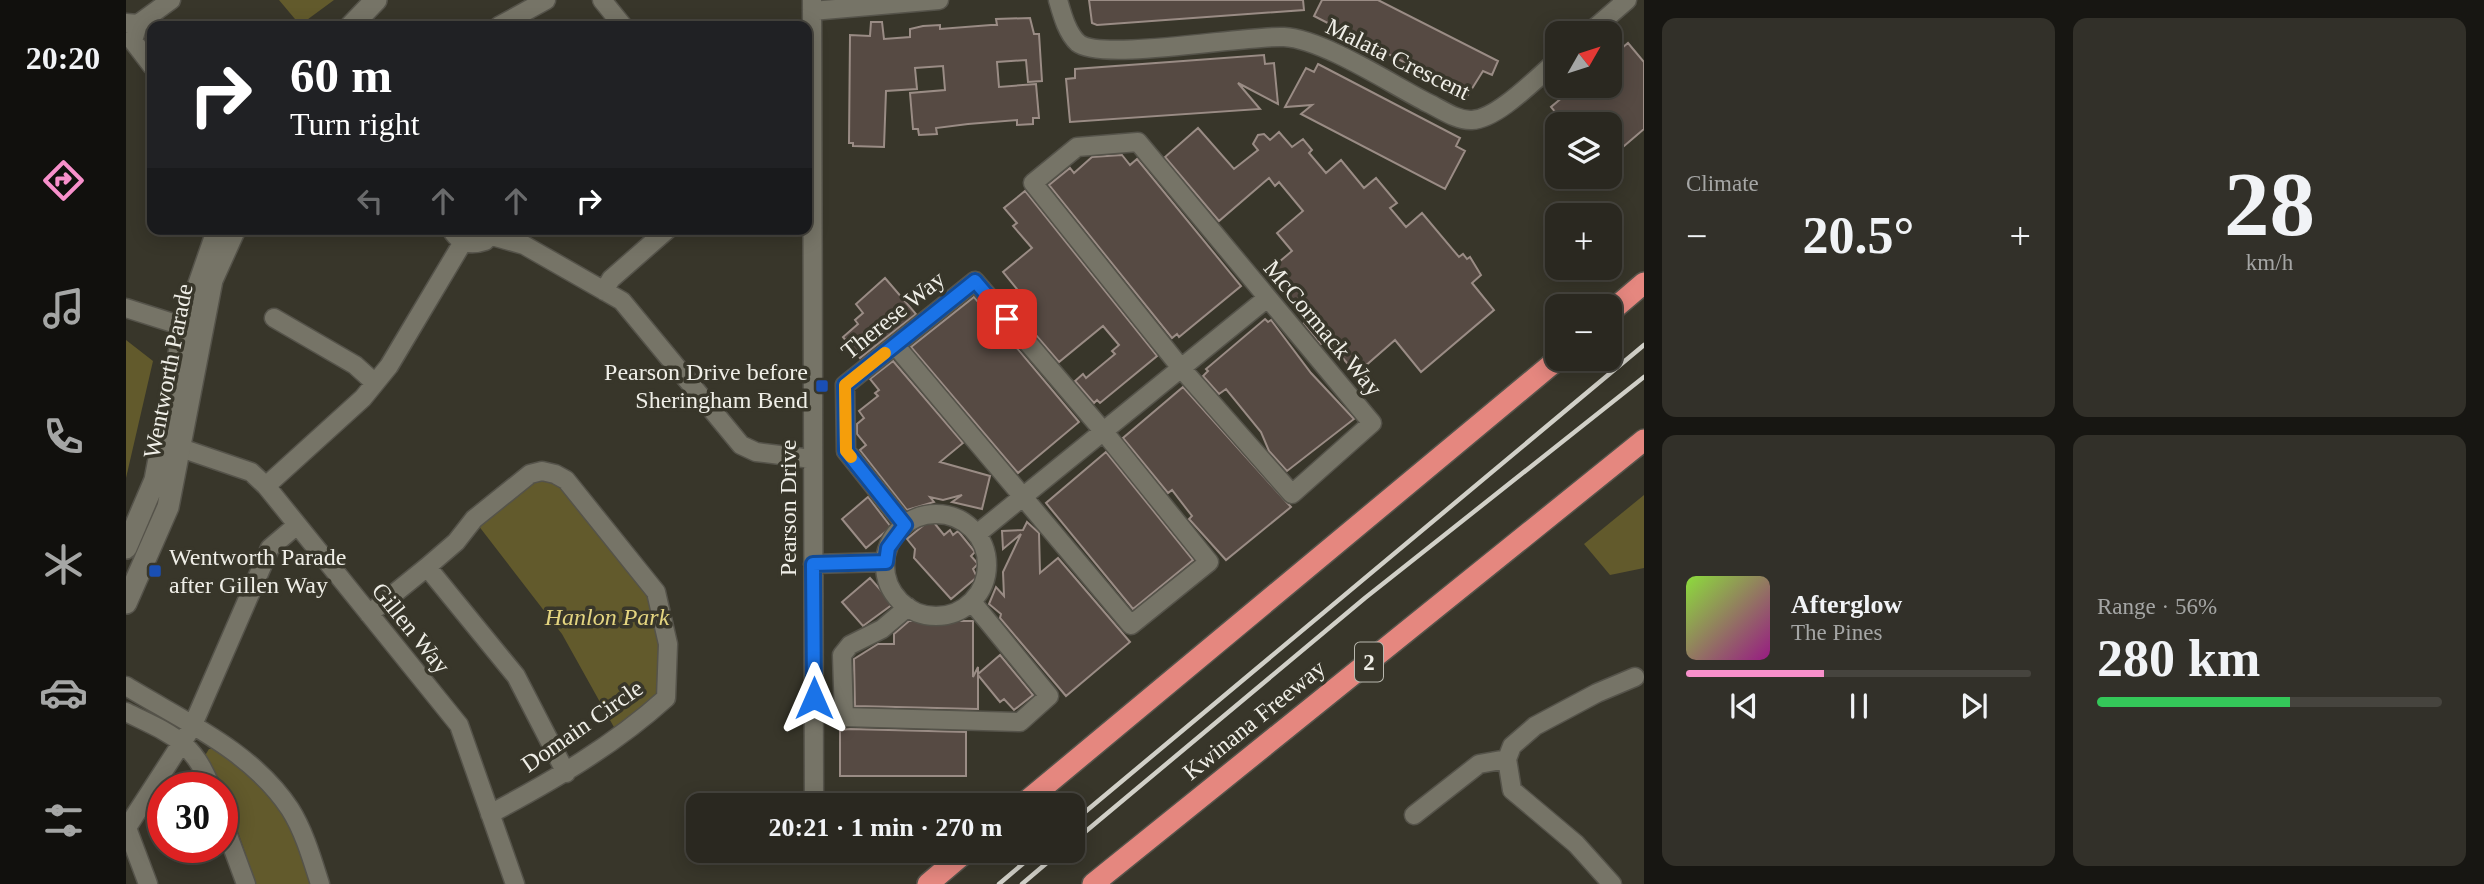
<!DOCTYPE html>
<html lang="en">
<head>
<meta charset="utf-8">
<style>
	:root { --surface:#2a2820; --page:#323029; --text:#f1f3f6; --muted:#a5a6a5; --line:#46443e; --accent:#f890cb }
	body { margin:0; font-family:Georgia,serif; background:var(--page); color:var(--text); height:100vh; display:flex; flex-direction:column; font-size:26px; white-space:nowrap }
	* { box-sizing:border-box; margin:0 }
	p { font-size:23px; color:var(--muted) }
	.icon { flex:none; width:38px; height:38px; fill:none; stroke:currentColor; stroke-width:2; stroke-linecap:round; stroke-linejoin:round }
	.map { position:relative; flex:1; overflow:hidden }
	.panel { display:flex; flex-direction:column; gap:18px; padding:18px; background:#171612; width:840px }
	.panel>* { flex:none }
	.top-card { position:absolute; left:21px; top:21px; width:665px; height:214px; border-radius:14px; box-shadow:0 4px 18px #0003,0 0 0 2px var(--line); background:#202124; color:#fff; overflow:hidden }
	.needle { width:46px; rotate:51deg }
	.tools { position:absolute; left:1419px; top:21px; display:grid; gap:14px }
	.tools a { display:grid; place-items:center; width:77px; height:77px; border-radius:14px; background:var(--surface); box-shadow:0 4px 18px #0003,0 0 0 2px var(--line); font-size:35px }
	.speed { position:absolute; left:21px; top:772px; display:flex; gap:14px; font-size:35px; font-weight:700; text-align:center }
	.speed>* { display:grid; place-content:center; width:91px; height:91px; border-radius:50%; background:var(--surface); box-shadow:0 4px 18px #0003,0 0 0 2px var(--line); line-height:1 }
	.speed .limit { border:10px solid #d22; background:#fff; color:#111 }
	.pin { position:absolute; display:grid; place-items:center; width:60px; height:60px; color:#fff; margin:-30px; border-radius:14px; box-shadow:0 4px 10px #0006 }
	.me { position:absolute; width:77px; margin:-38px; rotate:0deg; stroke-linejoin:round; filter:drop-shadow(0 0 5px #0008) }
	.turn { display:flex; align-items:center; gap:24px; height:147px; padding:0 28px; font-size:32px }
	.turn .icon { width:91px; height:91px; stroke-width:2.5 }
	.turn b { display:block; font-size:49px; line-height:60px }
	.lanes { display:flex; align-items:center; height:66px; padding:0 28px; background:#0003; justify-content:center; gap:35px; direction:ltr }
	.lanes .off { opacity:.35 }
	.big { font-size:52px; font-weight:700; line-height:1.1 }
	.panel .tile { flex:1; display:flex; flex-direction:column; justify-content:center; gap:10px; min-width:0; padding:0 24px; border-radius:14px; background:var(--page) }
	.panel .dial { align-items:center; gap:0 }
	.dial b { font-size:91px; line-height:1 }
	.song { display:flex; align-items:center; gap:21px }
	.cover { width:84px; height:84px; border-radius:10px; background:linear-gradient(135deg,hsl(90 70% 55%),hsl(310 70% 35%)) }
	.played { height:7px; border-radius:4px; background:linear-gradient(90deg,var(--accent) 40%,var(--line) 40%) }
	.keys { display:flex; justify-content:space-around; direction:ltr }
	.heat { display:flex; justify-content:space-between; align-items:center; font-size:38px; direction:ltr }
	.charge { height:10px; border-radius:5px; background:linear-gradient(90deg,#34c759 56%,var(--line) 0) }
	.panel .tiles { flex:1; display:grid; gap:18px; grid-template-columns:repeat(2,1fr) }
	.trip { position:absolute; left:560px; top:793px; width:399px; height:70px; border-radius:14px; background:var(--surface); box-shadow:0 4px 18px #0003,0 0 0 2px var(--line); font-weight:700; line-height:70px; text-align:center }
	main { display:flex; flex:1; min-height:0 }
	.menu { display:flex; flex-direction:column; width:126px; justify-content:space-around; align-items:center; background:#11100d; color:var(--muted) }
	.menu .icon { width:49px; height:49px }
	.menu .on { color:var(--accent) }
	.menu b { font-size:32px; color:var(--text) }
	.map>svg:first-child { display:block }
	.green { fill:#625a2c }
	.building { fill:#564a43; stroke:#9a8c85; stroke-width:2 }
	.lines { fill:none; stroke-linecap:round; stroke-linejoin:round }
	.minor-casing { stroke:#55534a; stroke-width:21 }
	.tertiary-casing { stroke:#55534a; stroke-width:24 }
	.motorway-casing { stroke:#55534a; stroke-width:24 }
	.minor { stroke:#767467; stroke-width:18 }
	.tertiary { stroke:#767467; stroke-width:21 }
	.motorway { stroke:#e5877f; stroke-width:21 }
	.rail { stroke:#d1d0c8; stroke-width:4.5 }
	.route-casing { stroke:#114b97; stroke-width:18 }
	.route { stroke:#1a73e8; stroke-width:12 }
	.slow { stroke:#f59e0b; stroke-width:12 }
	.transit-dot { fill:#1a4fb4; stroke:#38362a; stroke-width:2.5 }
	.labels { text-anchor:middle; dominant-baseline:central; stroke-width:7; stroke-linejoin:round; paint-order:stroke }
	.shield { fill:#38362a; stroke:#b8b7ae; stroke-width:2 }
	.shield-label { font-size:23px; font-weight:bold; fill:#efeee7 }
	.street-label { font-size:24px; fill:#efeee7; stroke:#38362a }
	.poi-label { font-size:24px; fill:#efeee7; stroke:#38362a; text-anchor:end }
	.park-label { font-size:24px; font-style:italic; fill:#e4d580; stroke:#38362a }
</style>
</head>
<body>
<main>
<nav class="menu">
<b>20:20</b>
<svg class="icon on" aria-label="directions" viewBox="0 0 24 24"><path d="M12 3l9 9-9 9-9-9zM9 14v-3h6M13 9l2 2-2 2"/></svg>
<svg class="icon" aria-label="music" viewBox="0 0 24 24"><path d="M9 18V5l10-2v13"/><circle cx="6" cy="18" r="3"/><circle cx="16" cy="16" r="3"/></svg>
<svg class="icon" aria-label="phone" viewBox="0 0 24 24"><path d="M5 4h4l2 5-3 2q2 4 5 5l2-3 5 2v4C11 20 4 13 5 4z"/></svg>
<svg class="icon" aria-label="climate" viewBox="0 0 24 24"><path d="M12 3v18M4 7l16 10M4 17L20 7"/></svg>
<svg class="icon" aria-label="car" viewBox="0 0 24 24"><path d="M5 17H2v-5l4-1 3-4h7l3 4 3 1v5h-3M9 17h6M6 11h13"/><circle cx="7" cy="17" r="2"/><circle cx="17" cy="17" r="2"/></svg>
<svg class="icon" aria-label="filters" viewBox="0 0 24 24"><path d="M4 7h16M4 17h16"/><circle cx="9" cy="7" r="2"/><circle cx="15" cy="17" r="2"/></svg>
</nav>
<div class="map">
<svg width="1518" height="884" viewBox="0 0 1518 884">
	<rect width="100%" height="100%" fill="#38362a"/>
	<!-- green -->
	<path class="green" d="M153 0H208L174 25Z
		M0 340 27 361 0 478Z
		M420 478 435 484 518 587 533 620 535 678 532 690 527 699 489 729 436 634 352 525 403 482Z
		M1518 495V568L1484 575 1458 544Z
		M83 749H89C118 769 151 794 167 826 175 844 180 865 186 884H130L94 780 78 757Z"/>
	<!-- building -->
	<path class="building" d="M963 0H1177L1178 10 971 25 966 23Z
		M1196 0H1252L1372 61 1366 75 1357 71 1342 95 1188 16Z
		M904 18 908 34H913L916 81 902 82 900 60 871 62 873 87 910 84 913 118H907V124L891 125V120L842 124 810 128 811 134 793 135 792 129H787L784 93 819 90 817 66 789 68 791 89 760 91 758 147 727 146V143H723L724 35 744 36 745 22H756L758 39 784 37V29L797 26 814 25V29L865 25H871L870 19Z
		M1502 43 1518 62V129L1484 158V124H1439L1425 107 1450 86H1484V58Z
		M1138 55 1139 64 1148 63 1152 104 1112 83 1134 109 944 122 940 79 949 78V69Z
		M1192 64 1334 138 1330 146 1339 151 1319 189 1175 114 1186 105 1159 107 1180 68 1188 72Z
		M1072 128 1108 169 1132 150 1127 144 1132 135 1138 134 1144 140 1153 132 1166 147 1177 139 1186 150 1183 153 1200 173 1215 160 1238 188 1250 178 1271 203 1264 208 1280 227 1296 213 1333 257 1337 254 1341 259 1344 257 1355 275 1346 283 1368 310 1295 372 1269 340 1230 374 1202 340 1195 344 1178 323 1183 318 1140 273 1166 251 1151 233 1177 211 1153 182 1149 186 1143 178 1093 221 1039 157Z
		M996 155 1004 165 1011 159 1115 286 1053 337 1051 334 1046 338 923 185 944 168 948 173 966 157Z
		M899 191 1031 356 974 403 971 400 968 403 949 381 957 374 960 378 989 354 986 351 993 345 977 326 933 362 879 299 891 289 877 272 906 248 887 226 891 223 878 208Z
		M759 278 790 314 734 358 717 337 732 324 729 320 737 313 730 304Z
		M848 297 953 422 892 473 785 347Z
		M1139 319 1142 322 1145 320 1185 373 1228 419 1161 471 1143 451 1135 432 1100 389 1093 394 1077 376 1082 371 1080 369Z
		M767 361 837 443 814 462 864 476 856 509 826 502 836 495 817 500 804 497 808 502 781 510 734 450 740 445 731 434V424L738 418 733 411 752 396 749 393 753 390 744 379Z
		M1057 387 1165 507 1100 560 1063 519 1066 516 1046 490 1042 493 997 438Z
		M980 452 1067 560 1007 609 920 503Z
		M742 497 765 527 740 548 716 519Z
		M805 519 818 535 824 530 827 535 832 531 849 552 845 556 852 564 847 569 851 577 825 599 788 558 789 549 781 539Z
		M901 522 913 533 914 573 932 558 1004 642 940 696 874 618 875 614 863 604 870 587 878 596 877 572 895 534 877 549 876 531 897 530Z
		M744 578 767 604 737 626 716 602Z
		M783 621H847V677L852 667V674L874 655 907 695 888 710 878 699 874 702 852 675V709L729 706 728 659 752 644H768V634Z
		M724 729 840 732V776H714V730Z"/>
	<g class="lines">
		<defs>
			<path id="minor" d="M476 0 497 26
				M686 0 688 805
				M932 0C936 14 941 33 952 43 976 62 1119 35 1158 37 1197 39 1265 84 1302 103 1315 109 1331 121 1346 120 1372 119 1411 77 1432 60
				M686 11 813 0
				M0 23 12 24 45 0
				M12 24 7 41 26 66
				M373 26 420 0
				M1463 33 1501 0
				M1012 142 1246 423 1166 494 1055 368 907 183 951 147Z
				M325 229C333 243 344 246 359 241L369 229
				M366 236 398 245 496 301 615 445 630 452 686 459
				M478 291 485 279 542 229
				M0 308 69 330
				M148 318 229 365 249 383
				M769 345 1005 625 1083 562 978 432 849 281 719 385 720 451 779 525
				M43 444 125 472 140 486 333 725 389 884
				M140 486 237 398 263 366 337 242
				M759 565a51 51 0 1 1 102 0a51 51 0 1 1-102 0Z
				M851 534 1140 299
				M687 564 759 562
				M301 567 390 676 440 773
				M782 607 756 629 724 645 716 655 718 717 894 722 923 696 846 602
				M243 614 301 567 330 542 348 519 404 474 416 471 429 474 440 480 530 592 542 644 540 698C487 746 426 781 364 814
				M0 686C57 721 126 751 164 809 178 831 186 859 194 884
				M0 712C42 733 68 740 85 788
				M1288 815 1353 764 1381 759
				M96 819 120 884
				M1 828 22 884
				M0 829 66 727 144 548 171 525
				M1486 884 1450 844 1386 790 1381 759 1386 746 1409 726 1471 693 1509 677"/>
			<path id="tertiary" d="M225 26 250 0
				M0 548 29 480 58 327 92 229
				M0 603 42 507 86 280 109 229"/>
			<path id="motorway" d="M1484 312 1518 283
				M896 805 1432 359
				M802 884 842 850
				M967 884 1518 440"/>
		</defs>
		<!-- minor casing -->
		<use href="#minor" class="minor-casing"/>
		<!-- tertiary casing -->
		<use href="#tertiary" class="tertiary-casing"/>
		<!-- motorway casing -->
		<use href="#motorway" class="motorway-casing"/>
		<!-- minor -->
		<use href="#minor" class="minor"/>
		<!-- tertiary -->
		<use href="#tertiary" class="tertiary"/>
		<!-- motorway -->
		<use href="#motorway" class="motorway"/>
		<!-- rail -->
		<path class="rail" d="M947 822 1518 345
			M947 842 1239 598 1518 377
			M873 884 913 850
			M896 884 936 850"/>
	</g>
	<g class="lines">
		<defs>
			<path id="route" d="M688 698 687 564 760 562 762 548 779 525 720 451 719 385 849 281 881 319"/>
		</defs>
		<!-- route casing -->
		<use href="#route" class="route-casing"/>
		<!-- route -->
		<use href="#route" class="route"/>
		<!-- slow -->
		<path class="slow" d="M725 457 720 451 719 385 759 353"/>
	</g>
	<!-- markers -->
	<g class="transit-dot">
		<rect x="689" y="379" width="14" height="14" rx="3.5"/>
		<rect x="22" y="564" width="14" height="14" rx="3.5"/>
	</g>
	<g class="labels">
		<!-- shield labels -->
		<rect class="shield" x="1229" y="642.5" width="28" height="39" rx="5"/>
		<g class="shield-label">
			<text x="1243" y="662">2</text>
		</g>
		<!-- street labels -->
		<g class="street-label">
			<text transform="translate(1272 59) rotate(26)">Malata Crescent</text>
			<text transform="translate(767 315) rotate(-39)">Therese Way</text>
			<text transform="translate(1197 328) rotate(50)">McCormack Way</text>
			<text transform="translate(42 371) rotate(-79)">Wentworth Parade</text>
			<text transform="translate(662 508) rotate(-90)">Pearson Drive</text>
			<text transform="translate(285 628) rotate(51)">Gillen Way</text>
			<text transform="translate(1128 720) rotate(-39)">Kwinana Freeway</text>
			<text transform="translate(456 726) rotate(-35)">Domain Circle</text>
		</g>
		<!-- poi labels -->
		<g class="poi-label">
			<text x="682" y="372">Pearson Drive before<tspan x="682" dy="28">Sheringham Bend</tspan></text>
			<text x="43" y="557" text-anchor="start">Wentworth Parade<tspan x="43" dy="28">after Gillen Way</tspan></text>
		</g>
		<!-- park labels -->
		<g class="park-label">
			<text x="481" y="617">Hanlon Park</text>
		</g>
	</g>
</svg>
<div class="tools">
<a><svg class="needle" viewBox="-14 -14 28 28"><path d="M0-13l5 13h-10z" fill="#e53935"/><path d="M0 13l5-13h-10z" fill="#a5a6a5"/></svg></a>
<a><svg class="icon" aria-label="layers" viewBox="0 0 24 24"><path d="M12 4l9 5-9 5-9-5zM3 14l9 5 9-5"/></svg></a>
<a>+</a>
<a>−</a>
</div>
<div class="speed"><div class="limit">30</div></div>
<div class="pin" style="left:881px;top:319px;background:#d93025"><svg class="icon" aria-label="arrive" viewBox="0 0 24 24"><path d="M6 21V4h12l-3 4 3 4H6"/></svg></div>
<svg class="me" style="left:688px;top:698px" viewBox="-20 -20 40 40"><path d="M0-17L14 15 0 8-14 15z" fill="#1a73e8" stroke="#fff" stroke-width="4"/></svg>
<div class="trip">20:21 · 1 min · 270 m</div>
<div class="top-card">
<div class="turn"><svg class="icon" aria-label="right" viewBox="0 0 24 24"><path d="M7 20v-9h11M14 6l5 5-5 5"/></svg><div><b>60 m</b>Turn right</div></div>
<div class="lanes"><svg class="icon off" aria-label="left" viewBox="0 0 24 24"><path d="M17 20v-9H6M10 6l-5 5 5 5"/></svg><svg class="icon off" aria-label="ahead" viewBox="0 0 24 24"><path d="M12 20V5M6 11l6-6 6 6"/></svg><svg class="icon off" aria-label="ahead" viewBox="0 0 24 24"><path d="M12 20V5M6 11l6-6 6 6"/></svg><svg class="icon" aria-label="right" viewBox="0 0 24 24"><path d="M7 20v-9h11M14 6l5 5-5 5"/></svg></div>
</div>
</div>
<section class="panel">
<div class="tiles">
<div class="tile"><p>Climate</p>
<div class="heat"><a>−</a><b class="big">20.5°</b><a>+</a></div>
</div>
<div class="tile dial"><b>28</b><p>km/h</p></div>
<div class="tile">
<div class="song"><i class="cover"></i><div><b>Afterglow</b><p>The Pines</p></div></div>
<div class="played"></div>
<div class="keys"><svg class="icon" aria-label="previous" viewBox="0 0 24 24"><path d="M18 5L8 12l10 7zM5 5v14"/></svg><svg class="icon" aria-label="pause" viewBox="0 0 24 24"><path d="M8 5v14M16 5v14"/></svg><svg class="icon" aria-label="next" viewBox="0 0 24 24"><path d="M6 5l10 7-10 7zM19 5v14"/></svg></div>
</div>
<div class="tile"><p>Range · 56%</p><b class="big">280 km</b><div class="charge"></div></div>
</div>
</section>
</main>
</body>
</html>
